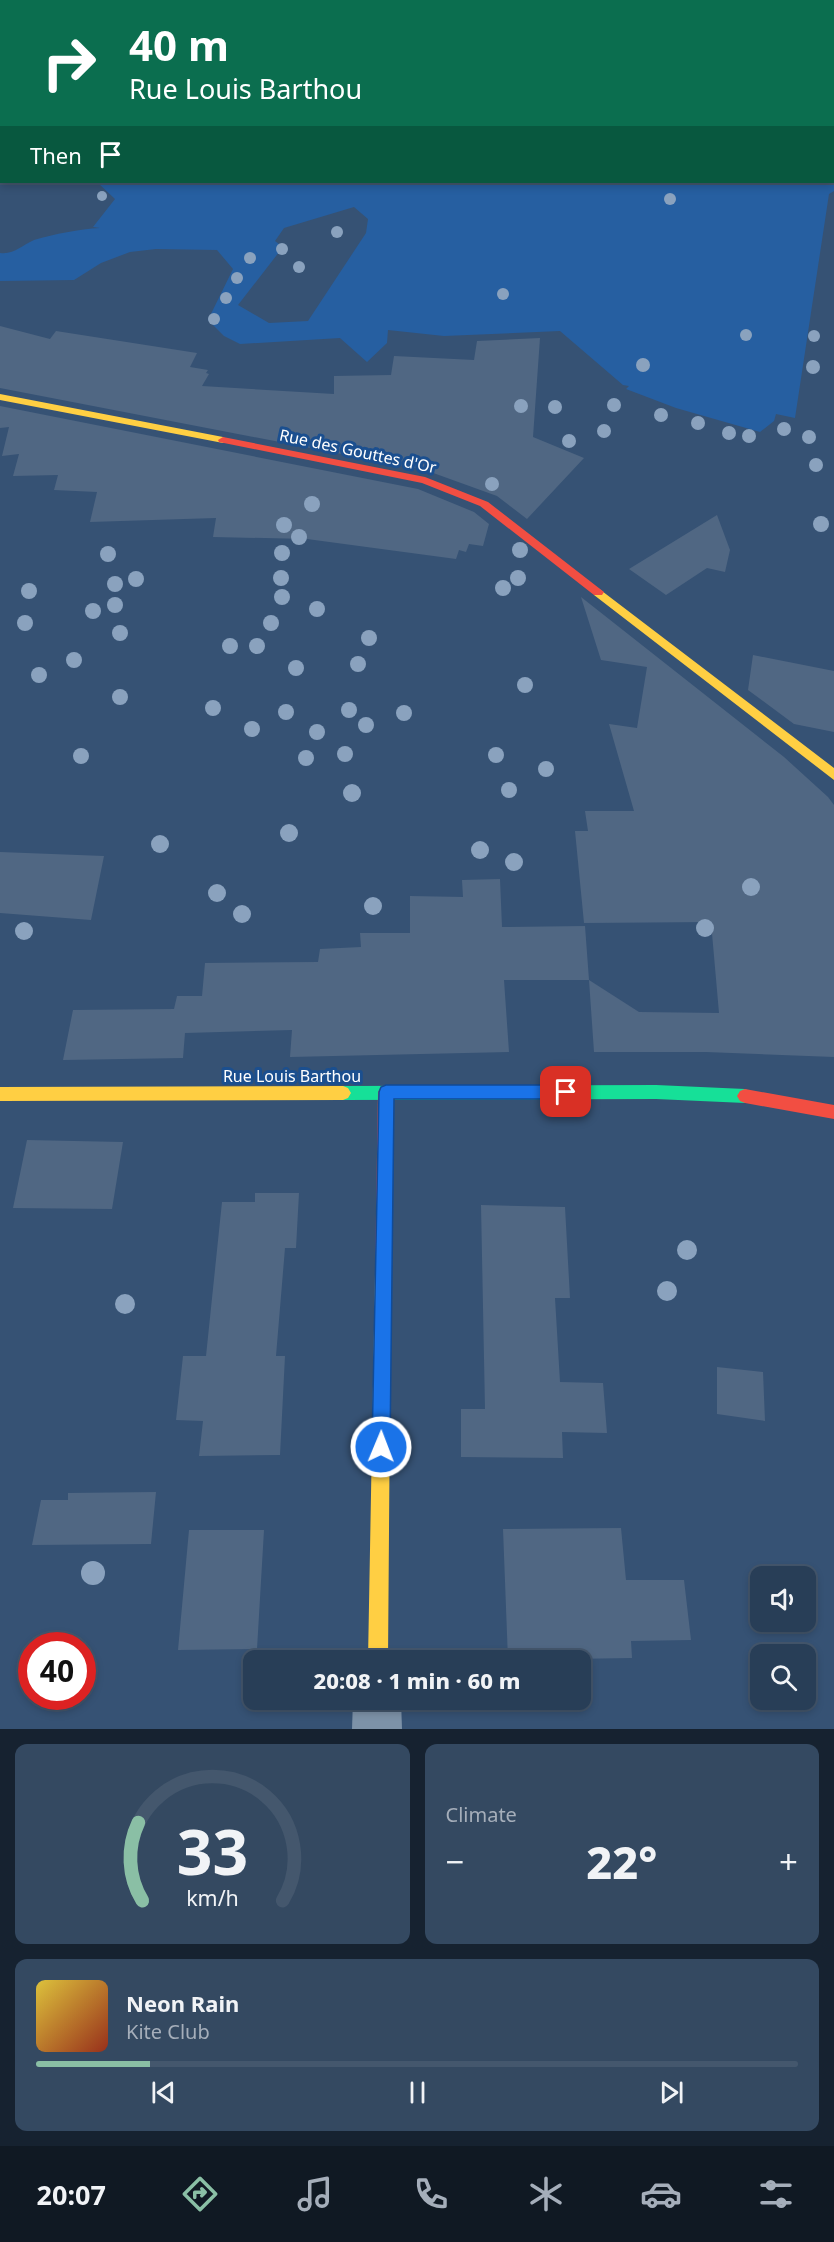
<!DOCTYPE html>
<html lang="en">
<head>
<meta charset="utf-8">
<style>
	:root { --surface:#283e57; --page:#344961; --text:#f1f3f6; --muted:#a5aeba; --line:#44576d; --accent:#8abfa5 }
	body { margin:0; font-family:"Noto Sans",sans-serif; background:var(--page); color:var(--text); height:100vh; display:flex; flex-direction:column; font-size:22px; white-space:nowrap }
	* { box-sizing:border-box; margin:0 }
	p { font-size:20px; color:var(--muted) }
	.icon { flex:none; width:33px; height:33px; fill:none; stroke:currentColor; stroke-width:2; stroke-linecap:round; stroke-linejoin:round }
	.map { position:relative; height:1729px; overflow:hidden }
	.drawer { display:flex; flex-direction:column; gap:15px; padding:15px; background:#162230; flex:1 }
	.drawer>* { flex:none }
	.guide { position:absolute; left:0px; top:0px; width:834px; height:183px; box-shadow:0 3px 9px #0003,0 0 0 2px var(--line); background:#0b6e4f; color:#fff; overflow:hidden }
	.tools { position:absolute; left:750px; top:1566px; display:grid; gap:12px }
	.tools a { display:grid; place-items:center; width:66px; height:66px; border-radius:12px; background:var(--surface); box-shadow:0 3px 9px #0003,0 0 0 2px var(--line); font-size:30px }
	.speed { position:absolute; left:18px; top:1632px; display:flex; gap:12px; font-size:30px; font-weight:700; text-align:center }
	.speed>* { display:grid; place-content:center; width:78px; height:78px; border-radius:50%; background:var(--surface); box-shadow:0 3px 9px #0003,0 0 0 2px var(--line); line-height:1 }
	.speed .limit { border:9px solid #d22; background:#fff; color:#111 }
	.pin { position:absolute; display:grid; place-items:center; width:51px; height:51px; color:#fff; margin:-26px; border-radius:12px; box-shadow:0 3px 9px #0006 }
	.me { position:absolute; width:66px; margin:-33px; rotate:1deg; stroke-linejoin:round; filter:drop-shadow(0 0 4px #0008) }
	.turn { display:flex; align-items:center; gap:21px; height:126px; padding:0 30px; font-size:27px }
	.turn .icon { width:78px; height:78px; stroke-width:2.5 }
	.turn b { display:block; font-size:42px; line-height:51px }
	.then { display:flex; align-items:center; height:57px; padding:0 30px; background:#0003; gap:12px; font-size:22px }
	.big { font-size:45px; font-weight:800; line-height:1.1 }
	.drawer .widget { flex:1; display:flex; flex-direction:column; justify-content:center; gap:9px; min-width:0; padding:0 21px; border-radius:12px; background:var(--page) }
	.drawer .dial { align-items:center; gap:0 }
	.dial svg { height:156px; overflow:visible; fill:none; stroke:var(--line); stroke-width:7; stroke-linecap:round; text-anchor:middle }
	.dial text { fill:var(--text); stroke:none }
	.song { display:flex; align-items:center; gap:18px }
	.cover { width:72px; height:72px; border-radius:9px; background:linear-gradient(135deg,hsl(50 70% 55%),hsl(10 70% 35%)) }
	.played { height:6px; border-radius:3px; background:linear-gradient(90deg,var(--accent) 15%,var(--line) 15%) }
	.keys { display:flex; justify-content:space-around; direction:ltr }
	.heat { display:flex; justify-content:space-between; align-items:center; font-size:33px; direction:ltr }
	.drawer .tiles { flex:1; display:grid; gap:15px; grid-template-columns:1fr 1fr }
	.widget:last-child { grid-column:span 2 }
	.trip { position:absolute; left:243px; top:1650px; width:348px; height:60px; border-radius:12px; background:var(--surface); box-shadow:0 3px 9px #0003,0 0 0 2px var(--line); font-weight:800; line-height:60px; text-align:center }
	.menu { display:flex; height:96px; justify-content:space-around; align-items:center; background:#101923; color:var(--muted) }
	.menu .icon { width:42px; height:42px }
	.menu .selected { color:var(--accent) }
	.menu b { font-size:27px; color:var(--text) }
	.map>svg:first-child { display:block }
	.green { fill:#265fa1; fill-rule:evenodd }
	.building { fill:#506783 }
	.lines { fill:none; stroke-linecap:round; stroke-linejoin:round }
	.street { fill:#7d92a8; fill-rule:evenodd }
	.fast { fill:#16e098; fill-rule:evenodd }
	.slow { fill:#ffcf43; fill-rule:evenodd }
	.jam { fill:#f24e42; fill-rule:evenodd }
	.tree { fill:#8aa2be }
	.route { fill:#1a73e8; stroke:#114b97; stroke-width:1.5 }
	.labels { text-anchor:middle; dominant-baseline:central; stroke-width:6; stroke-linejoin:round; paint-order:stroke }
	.street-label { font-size:16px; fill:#fff; stroke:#1b4f8f }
</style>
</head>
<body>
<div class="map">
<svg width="834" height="1729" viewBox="0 0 834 1729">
	<rect width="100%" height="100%" fill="#365274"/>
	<!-- green -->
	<path class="green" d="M287 0 368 1 2 2 0 163V1Z
		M416 0H834V191L829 194 795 418 776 414 774 421 760 432 676 408 626 389 629 386 623 385 560 331 444 336 388 330 387 343 367 362 340 338 240 344 224 336 208 320 233 269 217 250 156 249 130 252 101 263 74 280 0 281V253C14 255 22 245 34 240 55 234 79 229 100 228L93 227 115 199 97 182H832V2L413 1ZM354 207 368 219 366 233 308 321 269 323 238 305 283 247 275 241 284 228Z"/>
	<!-- building -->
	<path class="building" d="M0 326 50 339 56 331 197 353 190 367 208 370 206 373 209 374 202 386 334 394V376L391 375 394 356 474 360 477 341 540 338 533 437 584 458 527 519 497 496 425 470 0 388Z
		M0 406 418 489 474 512 489 524 483 546 469 544 466 552 459 550 456 559 307 539 213 537 216 518 90 522 97 492 54 490 58 475 13 476 19 454 2 456 9 427 0 428Z
		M717 515 730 550 725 572 707 568 666 595 629 569Z
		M581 597 784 757 828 797 834 805V1057L706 1052H594L589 980 639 1012 719 1013 711 922 584 923 575 831H588L585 811H634L609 724 637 728 647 667 601 660Z
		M753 655 834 671V732L794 724 748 690Z
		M0 852 104 856 91 920 0 913Z
		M500 879 502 927 585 926 589 980H504L509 1052 290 1057 292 1030 185 1033 183 1058 63 1060 73 1010 174 1009 177 996H202L205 963 318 962 320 949 361 947 360 933H410V896L463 897 462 880Z
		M27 1140 123 1142 112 1209 13 1208Z
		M255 1193H299L296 1248H285L276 1356H285L280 1455 199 1456 203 1421 176 1420 183 1356H206L222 1202H255Z
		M481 1205 565 1207 570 1298H555L560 1382 603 1383 607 1433 562 1432 563 1458 461 1457V1409H485Z
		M717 1367 763 1372 765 1421 717 1414Z
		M156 1492 151 1544 32 1545 41 1500H68V1493Z
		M621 1528 626 1580H684L691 1640 631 1641 632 1658 508 1660 503 1529Z
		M189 1530H264L257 1649 178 1650Z"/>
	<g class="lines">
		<!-- street -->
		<path class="street" d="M353 1700H401L402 1729H352Z"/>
		<!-- fast -->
		<path class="fast" d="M656 1085 745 1089 750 1091 753 1096 750 1101 745 1103 656 1099 343 1100 338 1098 335 1093 338 1088 343 1086Z"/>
		<!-- slow -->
		<path class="slow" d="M0 394 223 437 228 440 223 443 0 400Z
			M598 588 834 768V780L594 595V589Z
			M343 1086 348 1088 351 1093 348 1098 343 1100 0 1101V1087Z
			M383 1266 389 1268 391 1274 388 1660H368L375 1274 377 1268Z"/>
		<!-- jam -->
		<path class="jam" d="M223 437 425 477 488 502 604 592 602 595H594L480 506 422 483 219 442 218 440Z
			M386 1085 391 1087 394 1092 391 1274 389 1280 383 1282 377 1280 375 1274 378 1092 381 1087Z
			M745 1089 834 1105V1119L745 1103 740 1101 737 1096 740 1091Z"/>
	</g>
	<!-- trees -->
	<g class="tree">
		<circle cx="102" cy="196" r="5"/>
		<circle cx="670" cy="199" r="6"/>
		<circle cx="337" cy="232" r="6"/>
		<circle cx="282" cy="249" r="6"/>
		<circle cx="250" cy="258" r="6"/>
		<circle cx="299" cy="267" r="6"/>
		<circle cx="237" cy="278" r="6"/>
		<circle cx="503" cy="294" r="6"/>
		<circle cx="226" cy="298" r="6"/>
		<circle cx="214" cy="319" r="6"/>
		<circle cx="746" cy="335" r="6"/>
		<circle cx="814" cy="336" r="6"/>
		<circle cx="643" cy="365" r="7"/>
		<circle cx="813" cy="367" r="7"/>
		<circle cx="614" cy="405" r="7"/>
		<circle cx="521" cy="406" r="7"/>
		<circle cx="555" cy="407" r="7"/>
		<circle cx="661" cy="415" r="7"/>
		<circle cx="698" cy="423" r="7"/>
		<circle cx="784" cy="429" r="7"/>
		<circle cx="604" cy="431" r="7"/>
		<circle cx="729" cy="433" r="7"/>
		<circle cx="749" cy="436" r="7"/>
		<circle cx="809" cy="437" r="7"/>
		<circle cx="569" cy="441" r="7"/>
		<circle cx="816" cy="465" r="7"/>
		<circle cx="492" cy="484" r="7"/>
		<circle cx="312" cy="504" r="8"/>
		<circle cx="821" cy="524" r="8"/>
		<circle cx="284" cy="525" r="8"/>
		<circle cx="299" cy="537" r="8"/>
		<circle cx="520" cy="550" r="8"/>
		<circle cx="282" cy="553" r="8"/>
		<circle cx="108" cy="554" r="8"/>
		<circle cx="281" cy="578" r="8"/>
		<circle cx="518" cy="578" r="8"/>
		<circle cx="136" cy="579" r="8"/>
		<circle cx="115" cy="584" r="8"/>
		<circle cx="503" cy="588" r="8"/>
		<circle cx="29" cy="591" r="8"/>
		<circle cx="282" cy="597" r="8"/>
		<circle cx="115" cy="605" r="8"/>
		<circle cx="317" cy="609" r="8"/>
		<circle cx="93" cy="611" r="8"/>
		<circle cx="25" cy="623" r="8"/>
		<circle cx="271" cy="623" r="8"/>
		<circle cx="120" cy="633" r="8"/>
		<circle cx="369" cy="638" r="8"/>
		<circle cx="230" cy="646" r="8"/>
		<circle cx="257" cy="646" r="8"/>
		<circle cx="74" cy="660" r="8"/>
		<circle cx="358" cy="664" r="8"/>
		<circle cx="296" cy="668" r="8"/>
		<circle cx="39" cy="675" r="8"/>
		<circle cx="525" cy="685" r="8"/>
		<circle cx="120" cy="697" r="8"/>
		<circle cx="213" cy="708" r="8"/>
		<circle cx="349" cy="710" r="8"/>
		<circle cx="286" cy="712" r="8"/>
		<circle cx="404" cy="713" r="8"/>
		<circle cx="366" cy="725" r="8"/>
		<circle cx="252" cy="729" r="8"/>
		<circle cx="317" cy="732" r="8"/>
		<circle cx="345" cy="754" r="8"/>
		<circle cx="496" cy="755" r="8"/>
		<circle cx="81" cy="756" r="8"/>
		<circle cx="306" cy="758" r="8"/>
		<circle cx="546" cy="769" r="8"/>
		<circle cx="509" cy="790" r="8"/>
		<circle cx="352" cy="793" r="9"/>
		<circle cx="289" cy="833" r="9"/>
		<circle cx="160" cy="844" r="9"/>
		<circle cx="480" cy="850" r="9"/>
		<circle cx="514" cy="862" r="9"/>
		<circle cx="751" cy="887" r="9"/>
		<circle cx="217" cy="893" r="9"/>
		<circle cx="373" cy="906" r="9"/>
		<circle cx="242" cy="914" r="9"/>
		<circle cx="705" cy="928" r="9"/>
		<circle cx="24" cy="931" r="9"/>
		<circle cx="687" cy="1250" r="10"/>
		<circle cx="667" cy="1291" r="10"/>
		<circle cx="125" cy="1304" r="10"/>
		<circle cx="93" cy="1573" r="12"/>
	</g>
	<!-- route -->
	<path class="route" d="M386 1085H566L572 1087 574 1092 572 1097 566 1099H394L390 1447 387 1453 381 1456 375 1453 372 1447 379 1092 381 1087Z"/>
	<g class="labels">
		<!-- street labels -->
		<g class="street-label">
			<text transform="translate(358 451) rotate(12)">Rue des Gouttes d'Or</text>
			<text x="292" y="1076">Rue Louis Barthou</text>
		</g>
	</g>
</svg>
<div class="tools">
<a><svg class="icon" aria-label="sound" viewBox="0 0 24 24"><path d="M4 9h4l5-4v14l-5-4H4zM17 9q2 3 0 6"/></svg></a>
<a><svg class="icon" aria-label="search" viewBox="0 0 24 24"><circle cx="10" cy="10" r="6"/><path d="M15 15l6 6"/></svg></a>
</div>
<div class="speed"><div class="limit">40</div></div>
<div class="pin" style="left:566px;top:1092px;background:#d93025"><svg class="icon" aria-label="arrive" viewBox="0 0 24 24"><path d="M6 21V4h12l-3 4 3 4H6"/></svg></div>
<svg class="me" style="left:381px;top:1447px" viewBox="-20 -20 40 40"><circle r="17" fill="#1a73e8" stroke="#fff" stroke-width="3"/><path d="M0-11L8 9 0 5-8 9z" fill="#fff"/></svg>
<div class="trip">20:08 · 1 min · 60 m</div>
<div class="guide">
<div class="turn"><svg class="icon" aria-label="right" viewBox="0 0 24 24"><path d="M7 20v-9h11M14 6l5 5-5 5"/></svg><div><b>40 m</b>Rue Louis Barthou</div></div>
<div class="then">Then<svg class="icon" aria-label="arrive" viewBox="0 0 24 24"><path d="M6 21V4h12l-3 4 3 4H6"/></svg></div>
</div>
</div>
<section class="drawer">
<div class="tiles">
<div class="widget dial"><svg viewBox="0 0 100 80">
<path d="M14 69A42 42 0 1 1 86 69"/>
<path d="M14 69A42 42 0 0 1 12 29" stroke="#8abfa5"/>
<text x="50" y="56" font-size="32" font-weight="700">33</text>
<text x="50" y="72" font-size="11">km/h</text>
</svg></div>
<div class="widget"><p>Climate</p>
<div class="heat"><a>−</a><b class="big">22°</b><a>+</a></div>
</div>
<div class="widget">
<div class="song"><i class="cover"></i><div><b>Neon Rain</b><p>Kite Club</p></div></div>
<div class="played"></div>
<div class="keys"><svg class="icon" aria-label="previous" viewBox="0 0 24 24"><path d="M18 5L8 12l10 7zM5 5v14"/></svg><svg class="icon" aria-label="pause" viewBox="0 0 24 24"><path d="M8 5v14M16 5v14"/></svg><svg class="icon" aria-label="next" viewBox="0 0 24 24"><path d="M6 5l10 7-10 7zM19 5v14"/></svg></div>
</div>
</div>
</section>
<nav class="menu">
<b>20:07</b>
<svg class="icon selected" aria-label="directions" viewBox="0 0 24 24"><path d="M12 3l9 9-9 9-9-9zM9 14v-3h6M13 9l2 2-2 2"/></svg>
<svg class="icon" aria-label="music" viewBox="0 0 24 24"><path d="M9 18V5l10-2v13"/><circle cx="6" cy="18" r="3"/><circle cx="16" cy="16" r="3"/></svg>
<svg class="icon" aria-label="phone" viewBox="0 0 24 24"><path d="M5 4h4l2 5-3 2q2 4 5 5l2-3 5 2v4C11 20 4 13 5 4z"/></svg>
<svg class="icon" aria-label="climate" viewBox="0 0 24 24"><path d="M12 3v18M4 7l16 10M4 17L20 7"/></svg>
<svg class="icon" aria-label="car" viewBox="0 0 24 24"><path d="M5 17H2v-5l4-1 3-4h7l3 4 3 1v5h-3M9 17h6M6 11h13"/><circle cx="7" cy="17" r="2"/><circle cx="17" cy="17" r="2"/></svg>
<svg class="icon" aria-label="filters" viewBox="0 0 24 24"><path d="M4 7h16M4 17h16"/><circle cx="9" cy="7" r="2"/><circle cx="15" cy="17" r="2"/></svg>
</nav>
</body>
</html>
